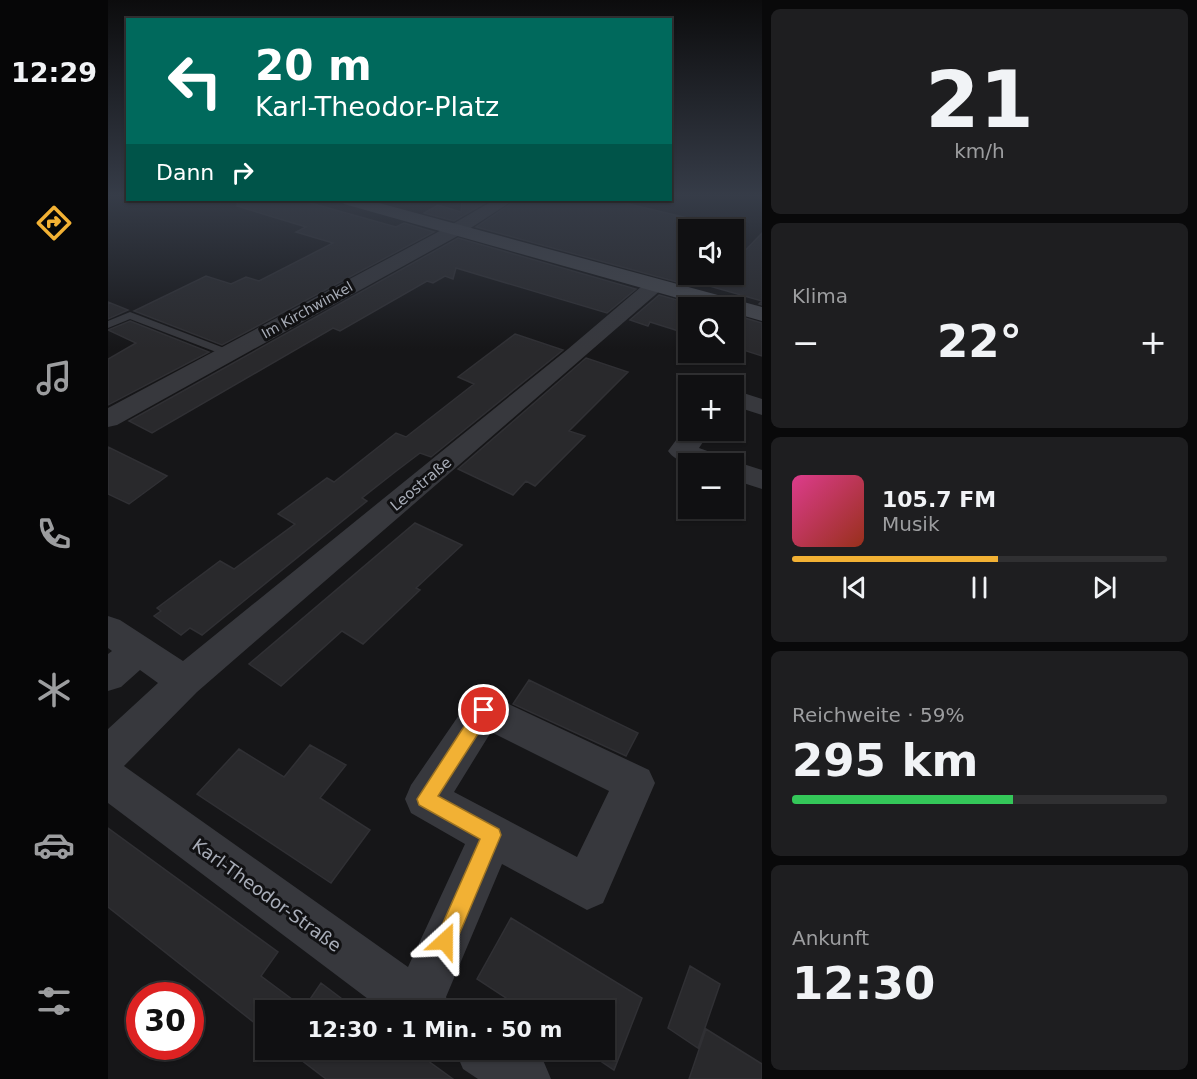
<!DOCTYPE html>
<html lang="de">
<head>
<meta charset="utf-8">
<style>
	:root { --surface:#101012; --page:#1e1e20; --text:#f1f3f6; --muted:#9c9d9f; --line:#303032; --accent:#f2b134 }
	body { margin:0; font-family:"DejaVu Sans",sans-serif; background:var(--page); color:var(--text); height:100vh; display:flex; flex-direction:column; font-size:22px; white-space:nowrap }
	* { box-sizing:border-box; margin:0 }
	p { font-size:20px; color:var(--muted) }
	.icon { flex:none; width:33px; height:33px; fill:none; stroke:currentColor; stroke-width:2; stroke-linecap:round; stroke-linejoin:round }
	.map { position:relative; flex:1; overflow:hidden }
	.drawer { display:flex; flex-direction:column; gap:9px; padding:9px; background:#09090a; width:435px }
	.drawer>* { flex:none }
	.banner { position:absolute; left:18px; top:18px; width:546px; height:183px; border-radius:0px; box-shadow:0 2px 4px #0004,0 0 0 2px var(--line); background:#00695c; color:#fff; overflow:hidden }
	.tools { position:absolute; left:570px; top:219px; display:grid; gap:12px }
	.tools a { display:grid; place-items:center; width:66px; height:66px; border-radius:0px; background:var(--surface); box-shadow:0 2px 4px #0004,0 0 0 2px var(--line); font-size:30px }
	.speed { position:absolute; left:18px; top:982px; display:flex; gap:12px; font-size:30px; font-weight:700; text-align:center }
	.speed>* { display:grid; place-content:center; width:78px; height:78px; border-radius:50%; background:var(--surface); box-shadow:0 2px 4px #0004,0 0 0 2px var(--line); line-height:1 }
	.speed .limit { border:9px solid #d22; background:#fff; color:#111 }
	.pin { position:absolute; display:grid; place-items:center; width:51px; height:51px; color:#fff; margin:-26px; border:3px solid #fff; border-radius:50%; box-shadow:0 2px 6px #0007 }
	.me { position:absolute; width:66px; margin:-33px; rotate:24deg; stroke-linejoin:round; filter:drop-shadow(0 0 4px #0008) }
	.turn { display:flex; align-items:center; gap:21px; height:126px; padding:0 30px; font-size:27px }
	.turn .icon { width:78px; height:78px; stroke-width:2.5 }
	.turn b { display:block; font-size:42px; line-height:51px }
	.then { display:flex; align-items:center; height:57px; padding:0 30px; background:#0003; gap:12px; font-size:22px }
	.big { font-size:45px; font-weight:600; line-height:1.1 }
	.drawer .widget { flex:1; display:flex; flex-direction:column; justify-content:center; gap:9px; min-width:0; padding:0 21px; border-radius:9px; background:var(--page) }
	.drawer .dial { align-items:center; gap:0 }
	.dial b { font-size:78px; line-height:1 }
	.song { display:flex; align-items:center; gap:18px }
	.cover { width:72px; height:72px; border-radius:9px; background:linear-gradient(135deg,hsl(330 70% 55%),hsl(10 70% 35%)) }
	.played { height:6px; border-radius:3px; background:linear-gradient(90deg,var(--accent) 55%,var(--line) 55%) }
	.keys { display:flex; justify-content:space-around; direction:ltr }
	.heat { display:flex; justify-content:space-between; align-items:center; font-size:33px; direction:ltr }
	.charge { height:9px; border-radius:4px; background:linear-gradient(90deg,#34c759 59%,var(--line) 0) }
	.trip { position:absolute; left:147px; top:1000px; width:360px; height:60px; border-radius:0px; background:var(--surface); box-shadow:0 2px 4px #0004,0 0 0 2px var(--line); font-weight:600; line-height:60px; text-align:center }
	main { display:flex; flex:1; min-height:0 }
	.tab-bar { display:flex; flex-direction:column; width:108px; justify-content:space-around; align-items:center; background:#060607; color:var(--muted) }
	.tab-bar .icon { width:42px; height:42px }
	.tab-bar .selected { color:var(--accent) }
	.tab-bar b { font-size:27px; color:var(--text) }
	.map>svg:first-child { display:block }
	.building { fill:#29292c; stroke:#303034; stroke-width:1.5 }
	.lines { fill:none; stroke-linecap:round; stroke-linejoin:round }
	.lane { fill:#37383d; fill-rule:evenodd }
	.street { fill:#37383d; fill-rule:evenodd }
	.secondary { fill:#45474d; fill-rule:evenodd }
	.route { fill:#f2b134; stroke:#9d7322; stroke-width:1.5 }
	.labels { text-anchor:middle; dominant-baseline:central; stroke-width:6; stroke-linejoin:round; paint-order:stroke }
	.far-street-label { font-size:14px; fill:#a8adb8; stroke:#111113 }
	.street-label { font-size:15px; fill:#a8adb8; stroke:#111113 }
	.near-street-label { font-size:18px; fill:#a8adb8; stroke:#111113 }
</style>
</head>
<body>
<main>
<nav class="tab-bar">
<b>12:29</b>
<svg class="icon selected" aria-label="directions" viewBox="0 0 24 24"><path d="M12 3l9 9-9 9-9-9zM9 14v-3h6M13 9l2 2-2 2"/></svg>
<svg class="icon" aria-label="music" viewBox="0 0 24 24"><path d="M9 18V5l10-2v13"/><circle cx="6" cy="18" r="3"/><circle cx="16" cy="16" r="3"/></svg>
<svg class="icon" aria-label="phone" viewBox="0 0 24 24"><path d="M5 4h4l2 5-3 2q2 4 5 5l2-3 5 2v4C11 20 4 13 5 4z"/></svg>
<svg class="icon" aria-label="climate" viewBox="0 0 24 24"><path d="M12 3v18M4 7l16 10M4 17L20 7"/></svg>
<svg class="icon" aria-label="car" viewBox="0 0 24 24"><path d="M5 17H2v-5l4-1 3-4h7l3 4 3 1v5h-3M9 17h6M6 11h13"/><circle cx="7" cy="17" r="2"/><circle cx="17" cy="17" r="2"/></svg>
<svg class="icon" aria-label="filters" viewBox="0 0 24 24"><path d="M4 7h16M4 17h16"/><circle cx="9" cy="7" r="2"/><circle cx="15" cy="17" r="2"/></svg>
</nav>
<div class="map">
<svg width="654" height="1079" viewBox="0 0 654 1079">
	<rect width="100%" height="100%" fill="#161618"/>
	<!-- building -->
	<path class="building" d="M130 200H192L288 227 296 223 326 232 114 345 26 311 98 276 123 284 138 277 151 281 225 243 188 232 198 227 129 206Z
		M354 200H382L346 221 316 213 330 205 353 212Z
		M408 200H504L580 218V285L368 227Z
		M654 233V305L651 304 654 301 601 286 613 274H626V262Z
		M350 238 528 289 499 313 348 268 345 279 337 276 325 283 319 281 232 331 225 328 44 433 21 421Z
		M551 295 580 303V334L542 322 540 326 522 320Z
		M0 302 20 310 0 319Z
		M637 318 654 323V356L626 347V331Z
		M22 321 101 352 0 405V359L28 343 0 330Z
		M407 334 455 350 323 457 312 453 287 472 254 498 259 501 94 635 82 628 73 635 46 616 53 611 49 608 112 561 126 569 187 524 170 514 219 478 226 482 288 433 298 437 366 384 350 377Z
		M478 358 520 372 461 431 477 436 427 486 418 481 405 495 350 469Z
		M0 447 59 476 21 504 0 494Z
		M307 523 354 545 308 588 312 590 255 644 234 631 173 686 141 664Z
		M421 680 530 733 518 756 405 704Z
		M202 745 238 765 212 798 262 830 223 883 89 794 131 749 176 777Z
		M0 828 170 952 153 976 196 1008 213 983 250 1011H158V1032L0 907Z
		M403 918 534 998 506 1070 476 1050H496V1011H418L369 979Z
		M582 966 612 984 590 1048 560 1028Z
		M598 1029 654 1064V1079H581Z
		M180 1050H305L345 1079H218Z"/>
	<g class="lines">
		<!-- lane -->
		<path class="lane" d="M22 312 124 351 126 353 124 355H116L22 319 0 328V321Z"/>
		<!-- street -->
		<path class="street" d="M386 200H406L355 233 9 425 0 427V408L343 225Z
			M547 279 554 281 557 285 554 289 89 692 16 766 300 967 357 844 303 813 297 799 303 785 362 699 376 694 390 699 541 770 547 783 495 903 479 910 394 864 338 997 344 1011H276L0 803V729L50 683 32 670 13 687 0 691V654L4 651 0 648V616L12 620 75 661 460 349 540 281ZM383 732 501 791 469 857 346 792Z
			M626 390 654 399V415L626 406Z
			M580 424V430H603L591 448 619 458 622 462 626 461 654 470V489L626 480V464C606 464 573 470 560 451Z
			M347 1050H421L435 1060 443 1079H370L355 1069Z"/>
		<!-- secondary -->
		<path class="secondary" d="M233 200H260L654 307V321L626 313V308H605L236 204Z"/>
	</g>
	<!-- sky -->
	<linearGradient id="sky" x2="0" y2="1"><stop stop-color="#0c0c0d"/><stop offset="0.56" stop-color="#363c48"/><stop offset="1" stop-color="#363c48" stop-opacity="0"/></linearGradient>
	<rect width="654" height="349" fill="url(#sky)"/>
	<!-- route -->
	<path class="route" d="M376 703 382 705 385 710 382 715 330 796 391 829 393 835 345 949 337 952 330 949 327 941 372 839 311 805 309 799 370 705Z"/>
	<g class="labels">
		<!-- far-street labels -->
		<g class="far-street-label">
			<text transform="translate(199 310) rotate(-29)">Im Kirchwinkel</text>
		</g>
		<!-- street labels -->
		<g class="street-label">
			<text transform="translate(313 484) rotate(-40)">Leostraße</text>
		</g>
		<!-- near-street labels -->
		<g class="near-street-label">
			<text transform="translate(159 895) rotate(36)">Karl-Theodor-Straße</text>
		</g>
	</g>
</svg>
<div class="tools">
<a><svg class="icon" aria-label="sound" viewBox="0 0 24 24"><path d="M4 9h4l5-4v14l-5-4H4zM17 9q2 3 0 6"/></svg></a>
<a><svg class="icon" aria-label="search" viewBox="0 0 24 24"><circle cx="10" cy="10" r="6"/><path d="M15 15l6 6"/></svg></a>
<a>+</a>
<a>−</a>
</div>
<div class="speed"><div class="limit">30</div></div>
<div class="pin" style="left:376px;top:710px;background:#d93025"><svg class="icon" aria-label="arrive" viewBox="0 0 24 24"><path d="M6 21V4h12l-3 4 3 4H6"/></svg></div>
<svg class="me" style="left:337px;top:941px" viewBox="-20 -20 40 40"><path d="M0-17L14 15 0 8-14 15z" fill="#f2b134" stroke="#fff" stroke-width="4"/></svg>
<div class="trip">12:30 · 1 Min. · 50 m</div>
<div class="banner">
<div class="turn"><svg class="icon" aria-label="left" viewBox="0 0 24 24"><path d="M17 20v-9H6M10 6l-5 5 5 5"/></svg><div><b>20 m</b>Karl-Theodor-Platz</div></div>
<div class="then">Dann<svg class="icon" aria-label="right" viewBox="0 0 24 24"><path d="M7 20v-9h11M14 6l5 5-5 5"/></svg></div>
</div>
</div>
<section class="drawer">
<div class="widget dial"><b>21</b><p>km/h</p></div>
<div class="widget"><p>Klima</p>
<div class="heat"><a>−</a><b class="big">22°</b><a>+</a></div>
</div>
<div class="widget">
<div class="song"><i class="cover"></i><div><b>105.7 FM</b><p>Musik</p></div></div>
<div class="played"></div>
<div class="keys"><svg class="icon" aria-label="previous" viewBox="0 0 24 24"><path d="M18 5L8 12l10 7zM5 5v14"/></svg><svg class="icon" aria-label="pause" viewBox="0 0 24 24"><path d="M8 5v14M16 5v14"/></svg><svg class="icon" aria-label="next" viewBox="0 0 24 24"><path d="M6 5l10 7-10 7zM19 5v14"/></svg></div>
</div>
<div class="widget"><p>Reichweite · 59%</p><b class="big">295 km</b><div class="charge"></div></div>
<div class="widget"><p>Ankunft</p><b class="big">12:30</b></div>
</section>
</main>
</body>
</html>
